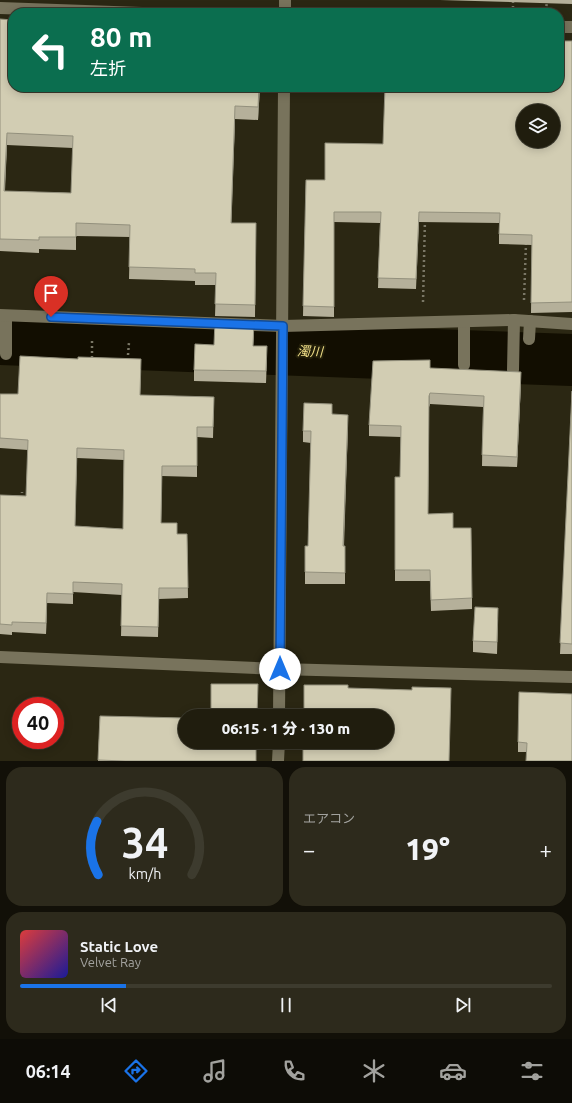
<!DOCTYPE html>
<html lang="ja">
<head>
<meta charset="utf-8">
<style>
	:root { --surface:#201d0e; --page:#2d2a1c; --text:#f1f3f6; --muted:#a2a29e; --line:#3d3b2e; --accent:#1a73e8 }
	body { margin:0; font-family:Ubuntu,"Noto Sans JP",sans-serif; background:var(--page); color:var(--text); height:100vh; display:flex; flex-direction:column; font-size:15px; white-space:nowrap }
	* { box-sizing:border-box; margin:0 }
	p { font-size:13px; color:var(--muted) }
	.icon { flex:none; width:22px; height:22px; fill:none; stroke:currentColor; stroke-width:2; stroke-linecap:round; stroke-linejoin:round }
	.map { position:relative; height:761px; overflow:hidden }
	.sheet { display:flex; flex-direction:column; gap:6px; padding:6px; background:#121008; flex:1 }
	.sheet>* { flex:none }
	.guide { position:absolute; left:8px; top:8px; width:556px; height:84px; border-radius:16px; box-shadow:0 2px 10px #0003,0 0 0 1px var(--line); background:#0b6e4f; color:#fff; overflow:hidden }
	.controls { position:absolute; left:516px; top:104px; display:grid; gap:8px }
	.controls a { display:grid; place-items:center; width:44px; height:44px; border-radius:50%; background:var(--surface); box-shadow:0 2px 10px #0003,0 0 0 1px var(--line); font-size:20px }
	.speed { position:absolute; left:12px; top:697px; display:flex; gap:8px; font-size:20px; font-weight:700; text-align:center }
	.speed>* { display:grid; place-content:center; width:52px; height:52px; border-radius:50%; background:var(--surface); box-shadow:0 2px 10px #0003,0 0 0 1px var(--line); line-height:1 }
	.speed .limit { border:6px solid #d22; background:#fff; color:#111 }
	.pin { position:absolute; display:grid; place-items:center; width:34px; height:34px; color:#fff; margin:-41px -17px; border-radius:50% 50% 50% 0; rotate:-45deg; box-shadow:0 0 4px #0007 }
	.pin .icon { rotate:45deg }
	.me { position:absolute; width:44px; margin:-22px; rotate:0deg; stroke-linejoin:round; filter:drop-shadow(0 0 3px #0008) }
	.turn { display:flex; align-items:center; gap:14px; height:84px; padding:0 16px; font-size:18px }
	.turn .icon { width:52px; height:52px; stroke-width:2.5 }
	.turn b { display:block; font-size:28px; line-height:34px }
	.big { font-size:30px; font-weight:800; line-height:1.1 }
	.sheet .widget { flex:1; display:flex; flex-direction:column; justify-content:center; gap:6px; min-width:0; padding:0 14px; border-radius:16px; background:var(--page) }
	.sheet .dial { align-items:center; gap:0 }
	.dial svg { height:104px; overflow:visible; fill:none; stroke:var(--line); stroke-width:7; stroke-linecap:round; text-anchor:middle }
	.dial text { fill:var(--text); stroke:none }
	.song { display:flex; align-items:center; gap:12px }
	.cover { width:48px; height:48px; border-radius:6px; background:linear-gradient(135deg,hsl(0 70% 55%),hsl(240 70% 35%)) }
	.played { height:4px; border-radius:2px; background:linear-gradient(90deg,var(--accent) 20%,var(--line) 20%) }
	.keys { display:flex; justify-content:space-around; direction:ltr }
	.heat { display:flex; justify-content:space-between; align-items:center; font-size:22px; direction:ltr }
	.sheet .tiles { flex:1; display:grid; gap:6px; grid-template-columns:1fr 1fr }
	.widget:last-child { grid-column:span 2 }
	.trip { position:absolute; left:178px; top:709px; width:216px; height:40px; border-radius:20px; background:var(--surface); box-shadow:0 2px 10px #0003,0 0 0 1px var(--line); font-weight:800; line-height:40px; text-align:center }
	.dock { display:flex; height:64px; justify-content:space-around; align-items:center; background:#0d0c06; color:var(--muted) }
	.dock .icon { width:28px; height:28px }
	.dock .on { color:var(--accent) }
	.dock b { font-size:18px; color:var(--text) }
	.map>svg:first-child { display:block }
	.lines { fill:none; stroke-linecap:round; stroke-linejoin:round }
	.river { stroke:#120e01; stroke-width:52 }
	.path { stroke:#7a7766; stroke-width:2.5; stroke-dasharray:2 3; stroke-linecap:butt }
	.lane { stroke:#78735c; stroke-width:12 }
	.street { stroke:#78735c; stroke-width:12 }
	.secondary { stroke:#78735c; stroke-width:12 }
	.wall { fill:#b5b09a; fill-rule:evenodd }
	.shaded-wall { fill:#93907d }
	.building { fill:#d2cdb3; stroke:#93907d; fill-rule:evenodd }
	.route-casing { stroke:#114b97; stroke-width:10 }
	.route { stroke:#1a73e8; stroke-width:7 }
	.labels { text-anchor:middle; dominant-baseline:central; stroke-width:4; stroke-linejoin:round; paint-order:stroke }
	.water-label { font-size:13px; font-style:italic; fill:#f1df88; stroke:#221e09 }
</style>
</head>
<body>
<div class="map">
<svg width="572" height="761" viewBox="0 0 572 761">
	<rect width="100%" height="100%" fill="#2b2713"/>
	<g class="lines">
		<!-- river -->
		<path class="river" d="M0 339 572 360"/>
		<!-- path -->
		<path class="path" d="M546 11 547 0
			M513 13V0
			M524 300 526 243
			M423 302 425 219
			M128 355 129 342
			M92 358V340
			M22 498V492"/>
		<!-- lane -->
		<path class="lane" d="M464 322V365
			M529 339 530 321
			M6 354V316
			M513 370 514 320"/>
		<!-- street -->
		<path class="street" d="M0 315 283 326 514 320 572 324"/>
		<!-- secondary -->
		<path class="secondary" d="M0 8 142 13
			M285 13V0
			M559 27H572
			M0 657 280 669 572 677
			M279 716 284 87
			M278 761 279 742"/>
	</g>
	<!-- wall -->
	<path class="wall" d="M440 0H572V4Z
		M0 19 13 87H260L258 120 235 119 231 223H256L255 317 215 316 216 285H195V281L129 279 130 237 76 236V250L39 249V253L0 251ZM7 145 73 148 71 193 5 191Z
		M572 41V312L531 313 532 245 499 244V223L419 222 416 289 378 288 380 223 334 222V317L303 316 306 180H325L383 144 559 87Z
		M254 332 253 346 267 357 266 383 194 381V370L214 345Z
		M430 368 521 383 517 467 482 466 483 407 430 404 429 407 428 514 453 528 472 598V609L431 611 430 581H395V477H400L401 437 369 436V425Z
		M141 369 140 395 214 397 213 438 197 437V477L162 476 161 523 177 534H187L188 598 159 599 158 637 121 636 122 595 73 592V604L47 603 46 634 12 632V635L0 634V495L26 496 28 450 0 448V394H18ZM77 458 124 460 123 529 75 526Z
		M572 391V654H560Z
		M332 414 348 426 344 546H345V584H305V546H308L311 443 303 442V431Z
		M498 619 497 654 473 652V641Z
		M572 694 527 752H518V742Z
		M100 716 256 761H98Z"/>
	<!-- shaded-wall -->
	<path class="shaded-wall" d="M259 87H260L258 120V107Z
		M235 106V119L231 235V223Z
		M7 133V145L4 203V191Z
		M521 372V383L517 467V457Z
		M430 393V404L429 407V396Z
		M348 415V426L343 557V546Z
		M47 593V603L46 634V623Z"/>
	<!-- building -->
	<path class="building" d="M0 19 13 20V87H259L258 107 235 106 231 223H256L255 305 215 304 216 273H195V269L129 267 130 225 76 223V237H39V240L0 239ZM7 133 73 136 71 193 4 191Z
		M559 41H572V302L531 303 532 235 499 234 500 213 419 212 416 279 378 278 381 212H334V307L303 306 306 180H325V143L383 144 385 87H559ZM523 111H553V141H523Z
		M215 320 254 321 253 346H267L266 371 194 370 195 344 214 345Z
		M20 356 78 359V357L141 359 140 395 214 397 213 427H197V466H162L161 523H177V534H187L188 588H159L158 627 121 626 122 584 73 582V594L47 593 46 623 12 622V625L0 624V495L26 496 28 440 0 438V394H18ZM77 448 124 450 123 529 75 526Z
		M430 360V368L521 372 517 457 482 455 484 396 430 393 429 396 428 514 453 513V528H471L472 598 431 600 430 570H395V477H400L401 426 369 425 373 361Z
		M572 391V644L560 643Z
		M304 403 332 404V414L348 415 343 546H345V573L305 572V546H308L311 431H303Z
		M475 607 498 608 497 642 473 641Z
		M211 684H258L257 716H211Z
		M304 685H348V688L412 690V687L451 688 449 761H303V742H387V716H304Z
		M519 692 572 694V761H526L527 743 518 742Z
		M100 716 185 718V742H256V761H125L98 760Z"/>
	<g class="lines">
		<defs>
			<path id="route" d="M51 317 283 326 280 669"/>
		</defs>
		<!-- route casing -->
		<use href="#route" class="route-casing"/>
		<!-- route -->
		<use href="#route" class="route"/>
	</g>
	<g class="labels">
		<!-- water labels -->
		<g class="water-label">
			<text transform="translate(310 351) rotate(2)">濁川</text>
		</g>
	</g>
</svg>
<div class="controls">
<a><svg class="icon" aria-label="layers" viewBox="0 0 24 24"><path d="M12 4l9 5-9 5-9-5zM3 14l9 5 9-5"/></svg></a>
</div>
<div class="speed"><div class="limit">40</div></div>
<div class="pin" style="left:51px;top:317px;background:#d93025"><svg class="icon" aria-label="arrive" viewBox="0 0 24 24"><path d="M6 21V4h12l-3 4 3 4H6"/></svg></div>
<svg class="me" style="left:280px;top:669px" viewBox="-20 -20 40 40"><circle r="19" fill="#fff"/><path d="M0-13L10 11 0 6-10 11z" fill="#1a73e8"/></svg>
<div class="trip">06:15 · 1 分 · 130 m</div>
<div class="guide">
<div class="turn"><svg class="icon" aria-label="left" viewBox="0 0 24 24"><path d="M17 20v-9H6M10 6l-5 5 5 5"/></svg><div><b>80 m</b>左折</div></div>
</div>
</div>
<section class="sheet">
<div class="tiles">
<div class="widget dial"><svg viewBox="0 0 100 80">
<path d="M14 69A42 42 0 1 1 86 69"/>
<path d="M14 69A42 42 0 0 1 13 28" stroke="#1a73e8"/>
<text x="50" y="56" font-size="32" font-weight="700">34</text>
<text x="50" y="72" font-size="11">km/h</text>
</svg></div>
<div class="widget"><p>エアコン</p>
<div class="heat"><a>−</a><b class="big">19°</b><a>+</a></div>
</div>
<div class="widget">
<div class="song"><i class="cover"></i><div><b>Static Love</b><p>Velvet Ray</p></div></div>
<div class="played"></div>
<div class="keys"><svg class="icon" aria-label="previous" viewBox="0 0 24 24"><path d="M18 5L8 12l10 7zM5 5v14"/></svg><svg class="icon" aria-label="pause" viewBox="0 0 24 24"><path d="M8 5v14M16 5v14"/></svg><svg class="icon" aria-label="next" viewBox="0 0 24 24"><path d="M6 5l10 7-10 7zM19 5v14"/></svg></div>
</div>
</div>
</section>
<nav class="dock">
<b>06:14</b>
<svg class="icon on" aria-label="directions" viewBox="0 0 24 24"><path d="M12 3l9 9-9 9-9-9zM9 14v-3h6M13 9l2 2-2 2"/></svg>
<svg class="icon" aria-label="music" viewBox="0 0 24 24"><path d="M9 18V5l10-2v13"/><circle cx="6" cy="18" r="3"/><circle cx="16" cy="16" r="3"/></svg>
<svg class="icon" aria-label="phone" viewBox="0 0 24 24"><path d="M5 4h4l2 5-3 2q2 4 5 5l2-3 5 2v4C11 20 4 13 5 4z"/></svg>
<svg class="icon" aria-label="climate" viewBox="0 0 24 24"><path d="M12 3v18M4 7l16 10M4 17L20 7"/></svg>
<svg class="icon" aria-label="car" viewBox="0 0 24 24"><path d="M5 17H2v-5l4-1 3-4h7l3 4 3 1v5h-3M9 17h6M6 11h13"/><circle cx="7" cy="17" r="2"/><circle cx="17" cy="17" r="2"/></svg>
<svg class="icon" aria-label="filters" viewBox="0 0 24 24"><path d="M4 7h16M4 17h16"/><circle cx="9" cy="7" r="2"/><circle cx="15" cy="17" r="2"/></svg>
</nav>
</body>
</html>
